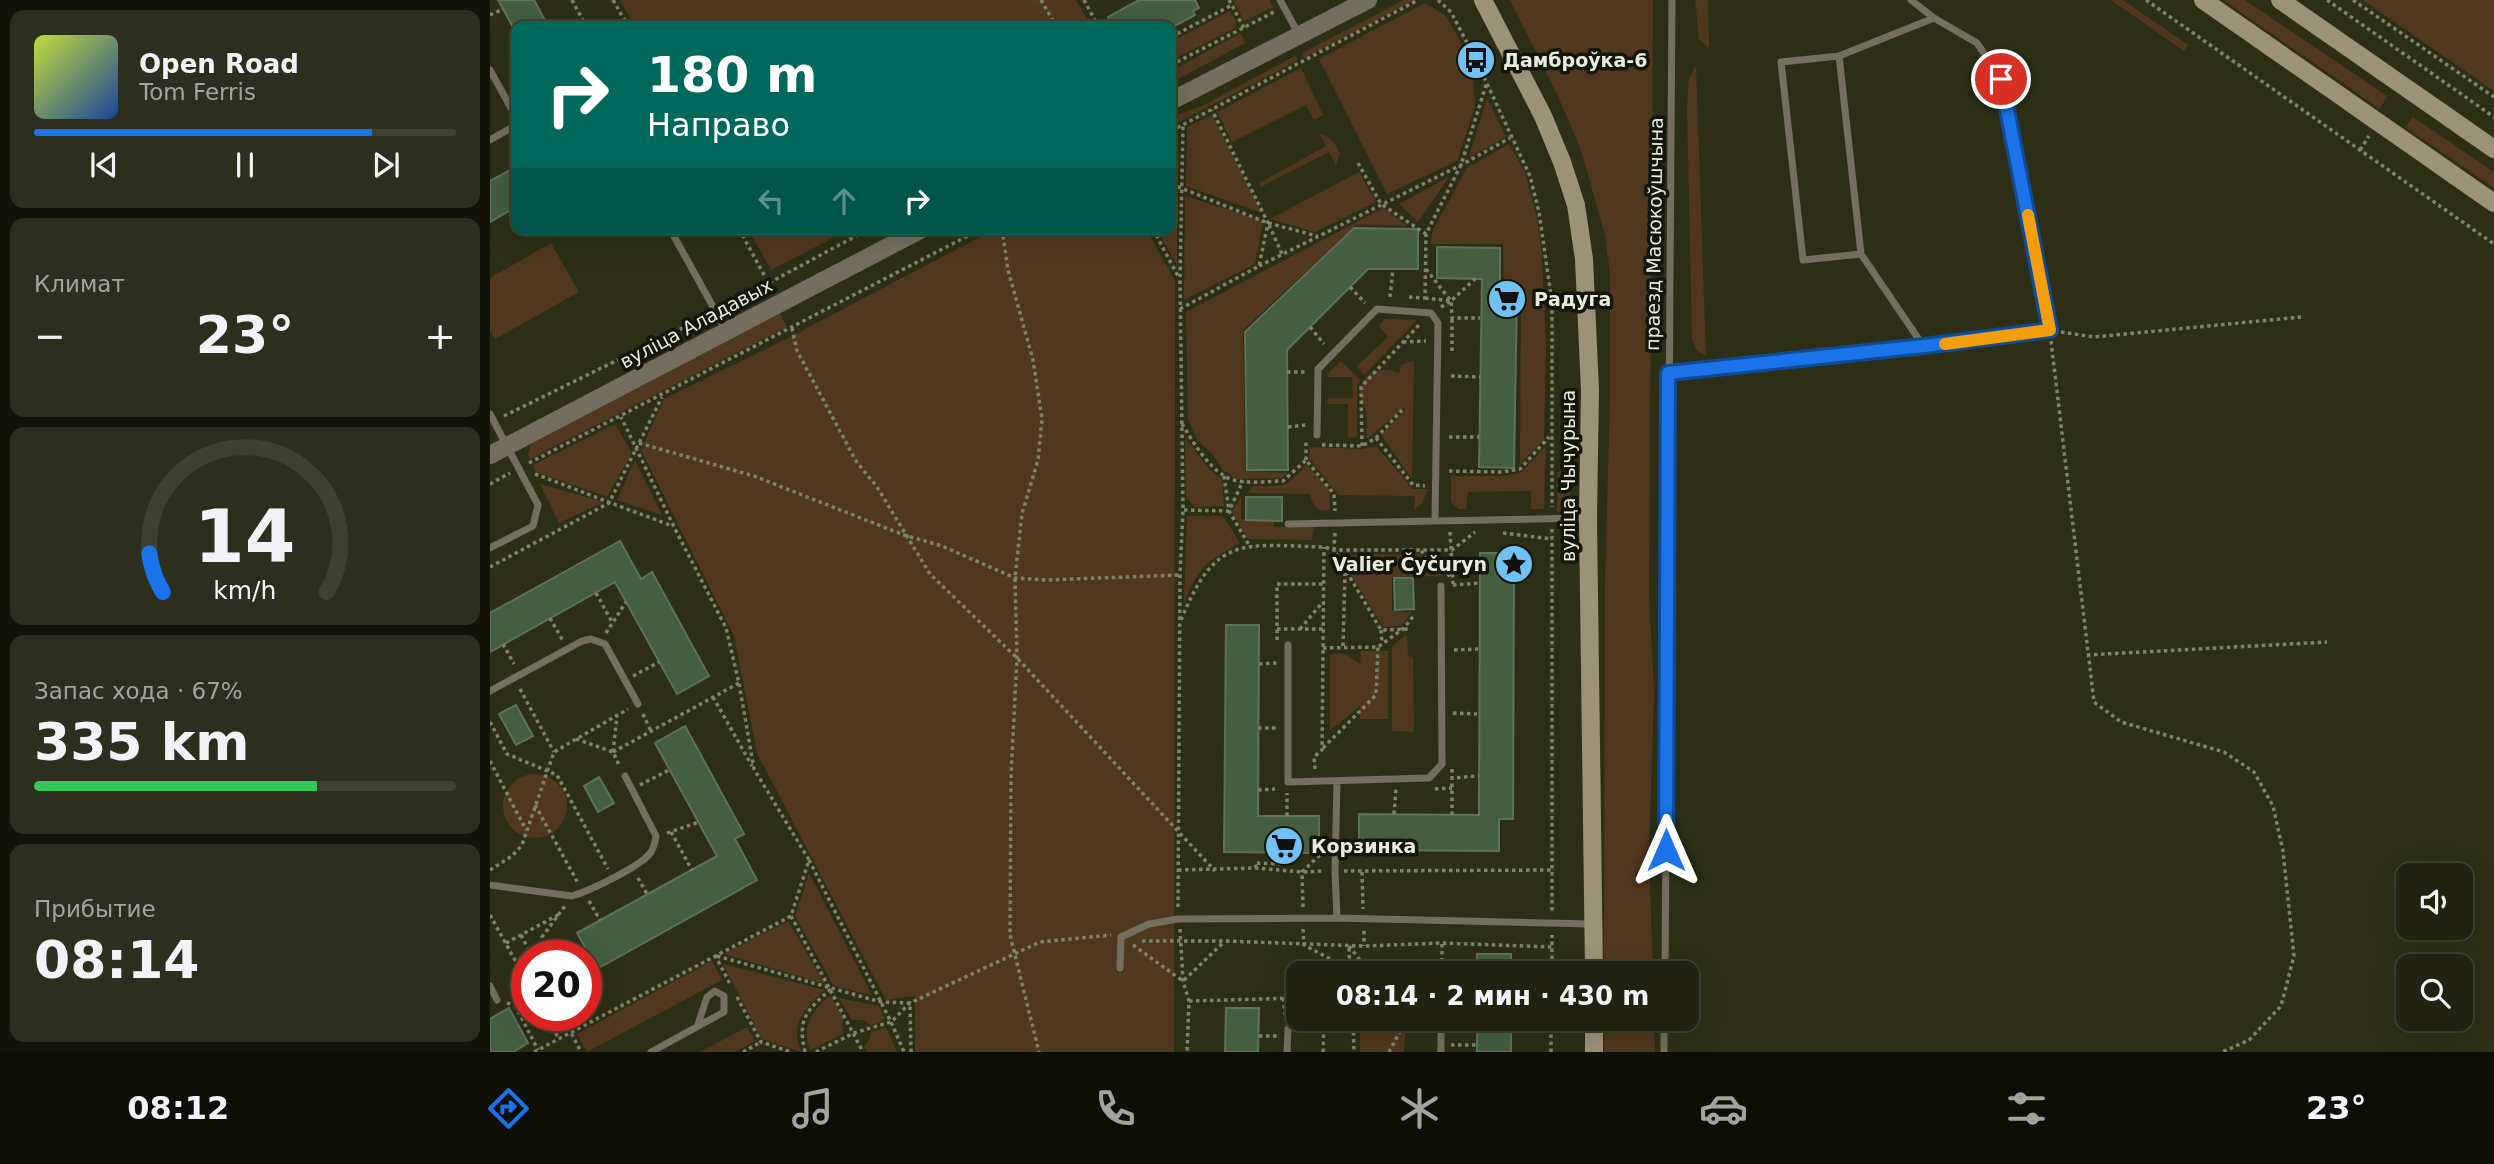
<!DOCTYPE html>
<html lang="ru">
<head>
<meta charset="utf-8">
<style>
	:root { --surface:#212310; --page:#2d2f1e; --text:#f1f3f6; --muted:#a2a49f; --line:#3e4030; --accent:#1a73e8 }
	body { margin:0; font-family:"DejaVu Sans",sans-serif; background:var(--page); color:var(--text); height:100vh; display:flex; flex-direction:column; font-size:26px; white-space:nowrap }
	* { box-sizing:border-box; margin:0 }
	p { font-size:23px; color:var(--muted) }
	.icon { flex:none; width:38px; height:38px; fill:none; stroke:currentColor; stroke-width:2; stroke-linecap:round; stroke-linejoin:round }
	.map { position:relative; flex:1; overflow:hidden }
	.panel { display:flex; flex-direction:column; gap:10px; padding:10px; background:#121309; width:490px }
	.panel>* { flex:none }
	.hud { position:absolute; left:21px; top:21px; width:665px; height:214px; border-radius:14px; box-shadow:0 7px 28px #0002,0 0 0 2px var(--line); background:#00695c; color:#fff; overflow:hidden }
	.buttons { position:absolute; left:1906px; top:863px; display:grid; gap:14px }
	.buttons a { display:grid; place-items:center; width:77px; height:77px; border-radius:14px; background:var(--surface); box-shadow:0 7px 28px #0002,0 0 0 2px var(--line); font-size:35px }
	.speed { position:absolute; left:21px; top:940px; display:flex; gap:14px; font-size:35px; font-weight:700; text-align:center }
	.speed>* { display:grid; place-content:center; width:91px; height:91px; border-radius:50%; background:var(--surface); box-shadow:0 7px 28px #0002,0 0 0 2px var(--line); line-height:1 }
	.speed .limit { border:10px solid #d22; background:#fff; color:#111 }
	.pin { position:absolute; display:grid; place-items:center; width:60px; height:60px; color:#fff; margin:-30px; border:4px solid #fff; border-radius:50%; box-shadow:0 2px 7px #0007 }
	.me { position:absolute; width:77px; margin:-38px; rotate:0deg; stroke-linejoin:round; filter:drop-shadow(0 0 5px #0008) }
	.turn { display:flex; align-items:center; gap:24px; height:147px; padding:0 21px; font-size:32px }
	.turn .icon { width:91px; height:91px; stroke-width:2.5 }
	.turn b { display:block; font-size:49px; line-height:60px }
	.lanes { display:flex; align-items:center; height:66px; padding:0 21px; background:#0003; justify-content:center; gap:35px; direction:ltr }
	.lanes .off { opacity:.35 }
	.big { font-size:52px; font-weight:600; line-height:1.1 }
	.panel .card { flex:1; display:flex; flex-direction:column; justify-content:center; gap:10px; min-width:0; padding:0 24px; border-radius:14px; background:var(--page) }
	.panel .dial { align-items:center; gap:0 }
	.dial svg { height:182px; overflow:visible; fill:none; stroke:var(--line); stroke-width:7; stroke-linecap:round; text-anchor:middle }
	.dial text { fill:var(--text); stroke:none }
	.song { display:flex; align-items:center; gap:21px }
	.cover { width:84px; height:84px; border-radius:10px; background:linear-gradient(135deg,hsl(70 70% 55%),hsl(220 70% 35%)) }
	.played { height:7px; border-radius:4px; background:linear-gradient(90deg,var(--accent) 80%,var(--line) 80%) }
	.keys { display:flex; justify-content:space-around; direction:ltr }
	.heat { display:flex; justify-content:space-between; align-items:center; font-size:38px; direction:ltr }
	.charge { height:10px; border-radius:5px; background:linear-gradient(90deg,#34c759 67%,var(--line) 0) }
	.trip { position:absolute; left:796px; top:961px; width:413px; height:70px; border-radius:14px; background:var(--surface); box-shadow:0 7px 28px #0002,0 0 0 2px var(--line); font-weight:600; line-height:70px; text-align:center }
	.menu { display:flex; height:112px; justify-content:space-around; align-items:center; background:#0d0e06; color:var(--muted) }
	.menu .icon { width:49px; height:49px }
	.menu .on { color:var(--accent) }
	.menu b { font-size:32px; color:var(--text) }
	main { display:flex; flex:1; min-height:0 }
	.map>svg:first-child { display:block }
	.green { fill:#50381e }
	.building { fill:#445e3f; stroke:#5e715a; stroke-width:2 }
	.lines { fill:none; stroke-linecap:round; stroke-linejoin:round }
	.path { stroke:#7f826d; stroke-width:3.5; stroke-dasharray:3.5 3.5; stroke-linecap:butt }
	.service { stroke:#736e5d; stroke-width:7 }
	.tertiary { stroke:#736e5d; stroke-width:18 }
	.secondary { stroke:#9b9278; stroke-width:18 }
	.route-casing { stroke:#114b97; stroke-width:18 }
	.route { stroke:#1a73e8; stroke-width:12 }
	.slow { stroke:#f59e0b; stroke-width:12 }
	.labels { text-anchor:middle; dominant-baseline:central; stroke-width:7; stroke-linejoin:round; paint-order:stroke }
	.poi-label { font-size:19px; font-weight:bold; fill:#e9ecdc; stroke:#14160b; text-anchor:start }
	.street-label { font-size:19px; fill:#e9ecdc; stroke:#14160b }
</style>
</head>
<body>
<main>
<section class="panel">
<div class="card">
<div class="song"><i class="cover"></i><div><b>Open Road</b><p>Tom Ferris</p></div></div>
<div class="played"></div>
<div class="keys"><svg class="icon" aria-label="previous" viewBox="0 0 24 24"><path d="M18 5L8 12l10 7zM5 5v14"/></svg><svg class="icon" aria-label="pause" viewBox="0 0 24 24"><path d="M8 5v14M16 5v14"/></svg><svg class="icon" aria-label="next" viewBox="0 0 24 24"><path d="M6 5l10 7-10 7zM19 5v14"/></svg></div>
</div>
<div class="card"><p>Климат</p>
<div class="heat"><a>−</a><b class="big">23°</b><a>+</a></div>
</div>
<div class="card dial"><svg viewBox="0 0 100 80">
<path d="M14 69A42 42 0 1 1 86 69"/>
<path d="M14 69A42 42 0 0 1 8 52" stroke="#1a73e8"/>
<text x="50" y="56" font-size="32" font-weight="700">14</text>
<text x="50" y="72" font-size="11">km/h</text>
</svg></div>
<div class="card"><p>Запас хода · 67%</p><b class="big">335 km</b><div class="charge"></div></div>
<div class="card"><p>Прибытие</p><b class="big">08:14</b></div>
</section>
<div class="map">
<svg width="2004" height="1052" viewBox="0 0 2004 1052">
	<rect width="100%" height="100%" fill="#2c2f15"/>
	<!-- green -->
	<path class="green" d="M130 0H586L601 26H145Z
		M743 0H779L783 7 754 21Z
		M914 0H925L814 58 812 53Z
		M1020 0H1163L1159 594 1164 692 1159 854 1163 973H1114L1115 582 1120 401V274L1115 235 1091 150 1067 94Z
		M1205 0H1218L1219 48 1209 39Z
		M1621 0H1633L1698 45 1694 51Z
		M1733 0H1755L1897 96 1890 109Z
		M1873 0H2004V91Z
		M935 3 955 15 970 41 983 77 985 107 967 161 897 194 829 59Z
		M740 11 747 23 745 28 681 61V42Z
		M751 33 755 43 681 83V71Z
		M805 56 808 61 681 126V117L712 106Z
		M1206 65 1216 356 1206 350 1202 338 1197 107 1199 79Z
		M811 68 833 115 824 120 816 105 742 142 727 112Z
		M997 98 1016 137 979 157Z
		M722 115 772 213 696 186 697 127Z
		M1923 117 2004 172V188L1915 127Z
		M830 134C842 136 845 144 850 154L846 165 839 152 771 187 769 183 836 146Z
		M1019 144 1035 172 1047 217 1052 256 1056 345 1054 439 1030 464 1031 286H1014L1013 244H941L942 232 977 168Z
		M869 172 886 202 825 232 780 219Z
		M960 176 928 222 909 204Z
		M681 190 687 193V266L667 229H681Z
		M695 196 773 221 765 264 694 300Z
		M893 208 918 226 866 225 753 330 755 471 798 473 792 478 746 479 733 470 724 456 707 440 698 419 696 312Z
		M258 229H360L281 270Z
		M505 229H656L685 281 684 1052H425V996L396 1000 267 753 244 636 151 450 174 399 300 337Z
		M61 243 89 292 5 339 0 331V278Z
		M290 313 297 327 40 459 38 456 40 445 107 407Z
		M894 319 927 320 874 375 867 366 898 337 889 326Z
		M924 360 922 479 891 435 914 412 916 406 877 439C876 430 878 420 876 411 875 406 871 402 870 396 868 373 891 365 909 373L911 365Z
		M851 361 870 380 867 386V437L858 438V404H837L838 398H863L862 377H838V373Z
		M125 424 142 453 117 497 46 472 43 465Z
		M695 437 719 469 732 479 734 506 705 507 696 498Z
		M886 446 923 489H938L932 503 924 510 925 496 848 495 819 458 820 447 872 449Z
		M1056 446 1054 509H1041V491L978 492 976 509H969L961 502V476H1017L1032 472Z
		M145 460 172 515 127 500Z
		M816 464 839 489 840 510C826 512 823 506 820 494L758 493 763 486C794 486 796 490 816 464Z
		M1067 472 1081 473 1080 512H1067Z
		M50 484 114 502 69 523Z
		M751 497V519L783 520 784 527H824L822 540 758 539 742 512Z
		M697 516H733L750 543C714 563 711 565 694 602Z
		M930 554 953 576 902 577V611L922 612 911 626 893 627 849 555Z
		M915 635 917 636 918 656 923 657 924 732 902 731V647Z
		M871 651H898V719H870V705L856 718 840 730V654L853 653 870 664Z
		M13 806a32 32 0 1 1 64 0a32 32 0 1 1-64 0Z
		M319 873 382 995 344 986 305 916Z
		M298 921 335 984 234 954Z
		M222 961 232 980 97 1052 87 1034Z
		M233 964 335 990C315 1007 298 1026 312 1052L272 1039Z
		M340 995 354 1019 352 1022 353 1034 320 1050C311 1025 322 1012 340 995Z
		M349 998 389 1006 395 1019 381 1026 374 1020H362Z
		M913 1018 916 1020 914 1052H870V1019Z
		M1114 1019H1164L1165 1052H1114Z
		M257 1027 265 1041 245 1052H210Z
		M396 1027 407 1052H377L374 1047 380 1038V1033Z"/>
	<!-- building -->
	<path class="building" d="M8 0H44L58 26H26V33Z
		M649 0H705L709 8 703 11 705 15 681 28 623 26 618 17Z
		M26 167V207L0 222V181Z
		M864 228 928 229V269H878L797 350 798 470H757L755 332Z
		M947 247 1010 248V289L1027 290 1024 468 989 467 992 279 947 278Z
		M756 497H792V521L756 520Z
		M130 541 151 579 162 572 219 676 187 694 125 582 0 652V613Z
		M990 553H1024L1023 819H1009V851L869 850V814L989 815Z
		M904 578H923L924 609 905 610Z
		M736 625H769L768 816H829V853L734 852Z
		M26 705 43 736 26 745 9 714Z
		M195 726 254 834 245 839 267 880 107 969 87 933 227 856 165 743Z
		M109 777 124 803 108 812 94 786Z
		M987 954H1021V973H987Z
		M19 1008 38 1043 23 1052H0V1019Z
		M736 1008H769L768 1052H735Z
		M987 1018H1021V1052H987Z"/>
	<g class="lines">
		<!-- path -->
		<path class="path" d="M82 0 96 26
			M123 0 138 26
			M551 0 566 26
			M594 0 608 26
			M739 0 754 28
			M948 0 961 12 986 60 1040 176 1049 212 1062 303V507
			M1656 0 2004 244
			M1837 0 2004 117
			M1863 0 2004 97
			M0 15 13 9
			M681 37 742 5
			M986 60 1003 52
			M681 65 784 12
			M681 131 928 0
			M1870 150 1879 136
			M868 163 891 204 936 234
			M681 184 778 223 827 236
			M779 225 792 254
			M249 229 279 284
			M512 229 518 270 543 360 552 419 548 460 532 514 525 578 527 658 521 776 520 935 549 1052
			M663 229 689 278
			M769 266 971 165 1020 138
			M936 269 961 301 962 318H990
			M860 287 875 303
			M900 297 903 269
			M919 297 935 298 936 234 971 165 996 85
			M935 298 961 301 986 278
			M236 306 379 229
			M951 307 961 301
			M690 309 769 266 778 223 722 110
			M820 327 834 344
			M302 328 307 351 366 461 387 487 440 574 527 658 725 871
			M1571 332 1604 337 1811 317
			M1561 341 1604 702 1631 722 1734 752 1764 772 1783 806 1793 851 1804 956 1791 1006 1759 1040 1732 1052
			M913 342 936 341
			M962 351V318
			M797 372H815
			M961 376 990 377
			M14 416 217 316
			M692 424C703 442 716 464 733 475 748 486 776 481 793 481L816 460 844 494 845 511
			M798 427 816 425
			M959 437H989
			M886 438 912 410
			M149 443 264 476 414 535 452 546 525 578 556 580 690 575
			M832 445 872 446 886 438 923 485 935 486
			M872 446 871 387 929 325
			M816 460V441
			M39 463 491 229
			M959 471 1012 472 1030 469 1059 437
			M45 474 182 526
			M734 476 739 511 759 545
			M0 484 20 473
			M694 510 739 511 753 481
			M1062 529V913
			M960 532 963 584
			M845 533 844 550 891 630 921 629
			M1013 533 1062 539
			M931 551 962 578
			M0 567 119 503 172 397
			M963 585 989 583
			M106 593 122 622
			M60 618 73 641
			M691 620C726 534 752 545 834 547L844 550H962L985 532
			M787 629H833
			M810 629 832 603
			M891 630 892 644
			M116 633 136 602
			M787 640V584H834
			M13 644 24 664
			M853 646 855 573
			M833 648 888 647 914 628 925 614
			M964 650 988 649
			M1597 655 1837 642
			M769 664 787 663
			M143 676 169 662
			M30 689 64 752
			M223 697 262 766
			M963 713 987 714
			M153 714 161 731
			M0 722 17 754 67 775 118 869
			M768 728H786
			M86 739 123 752 129 765
			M833 748 886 695 888 647
			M123 752 249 683
			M123 752 127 716
			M0 761 36 830
			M825 769 824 757 832 750 834 547
			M962 769V778L989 776
			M150 785 179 770
			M945 789 962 788
			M768 790 785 789
			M45 805 88 883
			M904 814 906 789
			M962 815V779
			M797 816V793
			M181 832 202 870
			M177 833 209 822
			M319 860 401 1022 414 1052
			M766 868 765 863 795 864
			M0 870 22 856 32 845 64 752 138 709
			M688 870 766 868 812 872 833 871
			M854 871 1062 870
			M872 872 873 909
			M148 878 157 894
			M99 901 110 920
			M688 907 690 575 693 510 690 279 693 125
			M813 907 812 872 834 851
			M0 915 37 982
			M301 916 373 1052
			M690 929 693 981 699 1001 697 1052
			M813 929 814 945 842 960 839 973
			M874 931V946
			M31 935 42 956
			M652 941H735L874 946 952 943 1062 947
			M16 943 68 915
			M952 944V973
			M643 945 693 981 734 942
			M859 946 880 973
			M859 948 860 973
			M225 955 240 984
			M62 956 52 937 75 906
			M227 956 391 1002 420 1003 421 1052
			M1062 973V935
			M247 997 271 1042 301 1052
			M793 998 796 1020
			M699 1001 808 998
			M17 1003 25 1005 37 999
			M25 1005 48 1050
			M55 1015 69 1039
			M72 1015 91 1052
			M863 1018 864 1052
			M769 1036H788
			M961 1045H987
			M44 1052 301 916 319 860 264 769 249 683 236 628 184 527 131 417
			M253 1052 271 1042
			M315 1052C307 1019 317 1010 341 989
			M326 1052 364 1033 401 1022 420 1003 550 942 621 935
			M833 1052 834 1018
			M899 1052 916 1020 941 1022
			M1061 1052V1018"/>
		<!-- service -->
		<path class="service" d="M790 0 808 33
			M1421 0 1444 18
			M1349 56 1371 254 1313 260 1291 62Z
			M0 70 26 117
			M0 140 26 125
			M180 229 236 330
			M1371 254 1434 347
			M1178 373 1434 347 1560 330 1511 79 1487 43 1444 18 1349 56
			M0 414 48 505 43 526 0 548
			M827 435 828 369 887 309 941 313 948 323 945 521 1096 518
			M798 524 945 521
			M798 645V782L939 778 952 764 951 586
			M0 691 92 641 101 639 115 644 148 704
			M847 781 845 871 847 918
			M0 885 82 896C99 891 152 866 161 852 164 848 165 842 166 836L135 776
			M630 968 631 937 659 924 688 919 847 918 1102 924
			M1175 973 1182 0
			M0 986 7 1000
			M161 1052 234 1012V996L225 991 217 997 207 1027
			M797 1052 798 1029
			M951 1052V1018
			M1174 1052V1018"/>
		<!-- tertiary -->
		<path class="tertiary" d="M681 101 878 0
			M0 455 432 229"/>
		<!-- secondary -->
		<path class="secondary" d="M993 0 1053 116 1072 162 1086 205 1094 259 1100 390 1098 518 1104 973
			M1713 0 2004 203
			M1790 0 2004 149
			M1104 1018V1052"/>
	</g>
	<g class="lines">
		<defs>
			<path id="route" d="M1176 850 1178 373 1434 346 1560 330 1511 79"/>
		</defs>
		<!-- route casing -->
		<use href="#route" class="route-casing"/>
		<!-- route -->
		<use href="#route" class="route"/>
		<!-- slow -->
		<path class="slow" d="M1455 344 1560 330 1538 215"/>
	</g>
	<!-- icons -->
	<defs>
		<symbol id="bus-disc" viewBox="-11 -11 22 22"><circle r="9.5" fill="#71c1f5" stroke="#14160b"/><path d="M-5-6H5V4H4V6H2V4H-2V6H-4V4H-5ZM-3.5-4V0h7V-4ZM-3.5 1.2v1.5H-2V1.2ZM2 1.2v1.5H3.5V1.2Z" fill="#111"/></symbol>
		<symbol id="supermarket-disc" viewBox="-11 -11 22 22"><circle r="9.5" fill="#71c1f5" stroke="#14160b"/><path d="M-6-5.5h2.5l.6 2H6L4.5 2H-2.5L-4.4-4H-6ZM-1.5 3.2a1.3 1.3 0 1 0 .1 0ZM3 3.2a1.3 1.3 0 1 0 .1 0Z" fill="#111"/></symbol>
		<symbol id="sight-disc" viewBox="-11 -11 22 22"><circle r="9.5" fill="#71c1f5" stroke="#14160b"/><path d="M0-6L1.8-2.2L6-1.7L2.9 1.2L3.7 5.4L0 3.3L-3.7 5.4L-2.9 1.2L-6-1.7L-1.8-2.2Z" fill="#111"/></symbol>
	</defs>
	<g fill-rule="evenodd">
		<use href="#bus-disc" x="964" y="38" width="44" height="44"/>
		<use href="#supermarket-disc" x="995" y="277" width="44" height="44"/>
		<use href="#sight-disc" x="1002" y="542" width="44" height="44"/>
		<use href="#supermarket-disc" x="772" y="824" width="44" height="44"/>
	</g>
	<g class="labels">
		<!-- poi labels -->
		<g class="poi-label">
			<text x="1013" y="60">Дамброўка-6</text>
			<text x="1044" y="299">Радуга</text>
			<text x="997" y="564" text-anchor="end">Valier Čyčuryn</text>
			<text x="821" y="846">Корзинка</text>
		</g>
		<!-- street labels -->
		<g class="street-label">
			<text transform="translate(1164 234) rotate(-89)">праезд Масюкоўшчына</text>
			<text transform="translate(206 323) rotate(-28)">вуліца Аладавых</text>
			<text transform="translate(1078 476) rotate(-90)">вуліца Чычурына</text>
		</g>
	</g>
</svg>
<div class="buttons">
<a><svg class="icon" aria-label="sound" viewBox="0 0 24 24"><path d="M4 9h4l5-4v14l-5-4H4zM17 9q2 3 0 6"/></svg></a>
<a><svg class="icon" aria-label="search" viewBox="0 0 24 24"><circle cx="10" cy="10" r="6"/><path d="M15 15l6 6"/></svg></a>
</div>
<div class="speed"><div class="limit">20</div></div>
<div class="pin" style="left:1511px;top:79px;background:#d93025"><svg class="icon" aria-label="arrive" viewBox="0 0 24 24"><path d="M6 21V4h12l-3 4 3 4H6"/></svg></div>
<svg class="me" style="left:1176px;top:850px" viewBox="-20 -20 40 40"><path d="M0-17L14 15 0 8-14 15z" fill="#1a73e8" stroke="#fff" stroke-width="4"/></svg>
<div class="trip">08:14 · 2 мин · 430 m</div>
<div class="hud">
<div class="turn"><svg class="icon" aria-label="right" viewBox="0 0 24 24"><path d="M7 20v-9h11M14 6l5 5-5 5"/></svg><div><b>180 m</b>Направо</div></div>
<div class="lanes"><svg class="icon off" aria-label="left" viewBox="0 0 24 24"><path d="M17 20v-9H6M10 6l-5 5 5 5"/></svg><svg class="icon off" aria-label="ahead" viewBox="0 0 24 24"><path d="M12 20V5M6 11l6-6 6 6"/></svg><svg class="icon" aria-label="right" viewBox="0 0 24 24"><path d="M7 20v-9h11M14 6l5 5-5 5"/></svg></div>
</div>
</div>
</main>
<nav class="menu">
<b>08:12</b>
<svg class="icon on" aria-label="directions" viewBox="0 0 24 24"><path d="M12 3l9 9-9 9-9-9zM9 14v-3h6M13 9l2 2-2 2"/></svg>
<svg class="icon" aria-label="music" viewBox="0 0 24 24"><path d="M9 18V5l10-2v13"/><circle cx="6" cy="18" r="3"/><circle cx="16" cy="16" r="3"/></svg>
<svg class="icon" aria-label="phone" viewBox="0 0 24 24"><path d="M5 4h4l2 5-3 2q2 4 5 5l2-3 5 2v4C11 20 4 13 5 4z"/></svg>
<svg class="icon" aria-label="climate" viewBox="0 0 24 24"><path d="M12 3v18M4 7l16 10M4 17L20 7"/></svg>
<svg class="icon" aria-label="car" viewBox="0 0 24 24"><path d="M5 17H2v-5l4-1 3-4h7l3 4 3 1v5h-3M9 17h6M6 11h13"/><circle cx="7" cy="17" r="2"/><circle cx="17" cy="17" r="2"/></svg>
<svg class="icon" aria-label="filters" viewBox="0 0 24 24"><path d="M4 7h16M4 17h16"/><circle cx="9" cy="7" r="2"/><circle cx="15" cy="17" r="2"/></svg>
<b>23°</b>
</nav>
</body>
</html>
